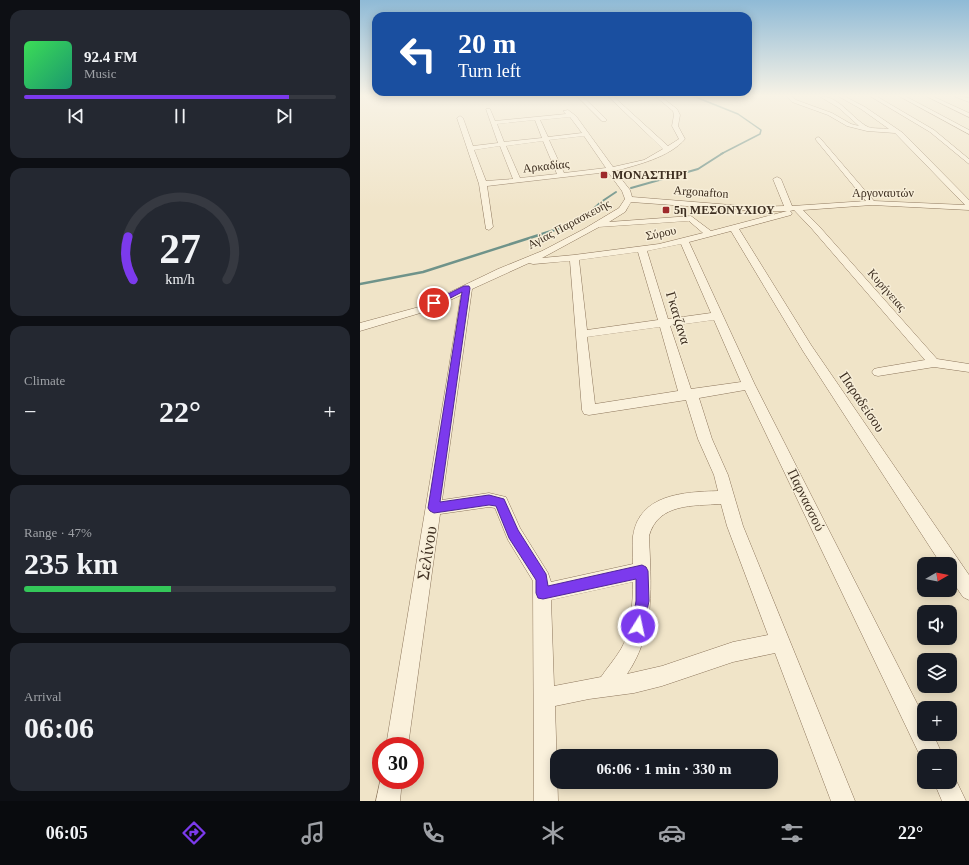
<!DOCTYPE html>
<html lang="en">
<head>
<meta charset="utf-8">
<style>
	:root { --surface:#171b24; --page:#242831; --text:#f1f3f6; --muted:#9ea1a6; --line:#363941; --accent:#7c3aed }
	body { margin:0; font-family:"Times New Roman",serif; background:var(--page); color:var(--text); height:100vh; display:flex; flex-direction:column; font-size:15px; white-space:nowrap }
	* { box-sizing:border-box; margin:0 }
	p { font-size:13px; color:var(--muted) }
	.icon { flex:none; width:22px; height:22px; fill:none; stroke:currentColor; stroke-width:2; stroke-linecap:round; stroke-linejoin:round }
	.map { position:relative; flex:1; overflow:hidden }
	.drawer { display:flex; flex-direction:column; gap:10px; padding:10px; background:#0d0f14; width:360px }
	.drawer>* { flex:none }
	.guide { position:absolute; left:12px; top:12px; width:380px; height:84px; border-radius:12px; box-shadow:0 2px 10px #0003; background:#1a4fa0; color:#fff; overflow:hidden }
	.needle { width:26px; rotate:81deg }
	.fabs { position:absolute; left:557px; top:557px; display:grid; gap:8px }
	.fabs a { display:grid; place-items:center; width:40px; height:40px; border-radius:8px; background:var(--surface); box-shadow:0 2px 10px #0003; font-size:20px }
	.speed { position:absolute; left:12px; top:737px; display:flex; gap:8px; font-size:20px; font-weight:700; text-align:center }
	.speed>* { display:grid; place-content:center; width:52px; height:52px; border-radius:50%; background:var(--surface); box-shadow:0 2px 10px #0003; line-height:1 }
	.speed .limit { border:6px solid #d22; background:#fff; color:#111 }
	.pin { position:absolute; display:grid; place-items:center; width:34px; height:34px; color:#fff; margin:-17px; border:2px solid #fff; border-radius:50%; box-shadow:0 1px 4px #0007 }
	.me { position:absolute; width:44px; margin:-22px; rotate:10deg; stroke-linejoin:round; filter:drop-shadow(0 0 3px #0008) }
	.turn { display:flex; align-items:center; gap:14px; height:84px; padding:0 20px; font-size:18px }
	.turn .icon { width:52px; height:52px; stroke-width:2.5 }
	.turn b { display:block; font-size:28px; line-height:34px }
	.big { font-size:30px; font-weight:600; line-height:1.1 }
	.drawer .widget { flex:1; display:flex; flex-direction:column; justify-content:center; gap:6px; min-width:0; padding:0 14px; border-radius:12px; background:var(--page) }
	.drawer .dial { align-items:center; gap:0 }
	.dial svg { height:104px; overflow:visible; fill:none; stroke:var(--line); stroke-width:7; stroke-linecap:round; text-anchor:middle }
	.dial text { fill:var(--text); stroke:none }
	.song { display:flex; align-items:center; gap:12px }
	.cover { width:48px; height:48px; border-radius:6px; background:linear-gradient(135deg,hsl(130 70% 55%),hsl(160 70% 35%)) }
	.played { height:4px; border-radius:2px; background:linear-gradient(90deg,var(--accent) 85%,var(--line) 85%) }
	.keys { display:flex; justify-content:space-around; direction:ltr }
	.heat { display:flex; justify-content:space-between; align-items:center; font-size:22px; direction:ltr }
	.charge { height:6px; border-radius:3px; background:linear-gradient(90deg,#34c759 47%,var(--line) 0) }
	.trip { position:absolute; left:190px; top:749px; width:228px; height:40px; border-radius:12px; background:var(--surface); box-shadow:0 2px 10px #0003; font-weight:600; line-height:40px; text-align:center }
	.dock { display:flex; height:64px; justify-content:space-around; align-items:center; background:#090b0e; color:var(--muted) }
	.dock .icon { width:28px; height:28px }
	.dock .current { color:var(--accent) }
	.dock b { font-size:18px; color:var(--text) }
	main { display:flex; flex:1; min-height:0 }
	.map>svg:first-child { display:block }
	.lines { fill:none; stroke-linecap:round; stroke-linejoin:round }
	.stream-far2 { stroke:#6f938a; stroke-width:1.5 }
	.stream-far1 { stroke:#6f938a; stroke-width:2 }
	.stream { stroke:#6f938a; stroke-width:2.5 }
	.minor-casing { stroke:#8d765c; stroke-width:1 }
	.minor { fill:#faf1dc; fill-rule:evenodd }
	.route { fill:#7c3aed; stroke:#51269a }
	.poi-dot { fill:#9e2a2b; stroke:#f7eed8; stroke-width:1.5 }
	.labels { text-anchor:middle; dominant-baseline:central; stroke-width:3; stroke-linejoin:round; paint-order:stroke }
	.far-street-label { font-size:12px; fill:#3d2e20; stroke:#f7eed8 }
	.far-poi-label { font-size:12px; font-weight:bold; fill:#3d2e20; stroke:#f7eed8; text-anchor:start }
	.street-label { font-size:14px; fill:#3d2e20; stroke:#f7eed8 }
	.near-street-label { font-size:17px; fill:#3d2e20; stroke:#f7eed8 }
</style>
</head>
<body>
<main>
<section class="drawer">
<div class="widget">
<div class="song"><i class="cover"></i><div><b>92.4 FM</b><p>Music</p></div></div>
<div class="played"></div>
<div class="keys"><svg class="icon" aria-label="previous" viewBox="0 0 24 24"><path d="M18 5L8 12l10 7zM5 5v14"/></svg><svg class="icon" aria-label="pause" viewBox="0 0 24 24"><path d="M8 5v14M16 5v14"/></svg><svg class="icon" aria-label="next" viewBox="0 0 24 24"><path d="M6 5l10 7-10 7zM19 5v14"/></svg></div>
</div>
<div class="widget dial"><svg viewBox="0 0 100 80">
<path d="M14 69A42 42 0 1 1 86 69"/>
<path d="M14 69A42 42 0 0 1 10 36" stroke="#7c3aed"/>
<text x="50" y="56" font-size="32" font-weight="700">27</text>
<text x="50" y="72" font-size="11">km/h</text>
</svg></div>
<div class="widget"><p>Climate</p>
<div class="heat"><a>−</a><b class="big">22°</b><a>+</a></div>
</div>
<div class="widget"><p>Range · 47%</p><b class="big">235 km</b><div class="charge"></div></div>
<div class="widget"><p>Arrival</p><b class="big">06:06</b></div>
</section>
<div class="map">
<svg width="609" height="801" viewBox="0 0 609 801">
	<rect width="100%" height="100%" fill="#f0e4c8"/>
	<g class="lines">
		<!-- stream-far2 -->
		<path class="stream-far2" d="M333 96 378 114 401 130 400 134 361 154"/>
		<!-- stream-far1 -->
		<path class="stream-far1" d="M271 188 338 169 363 153
			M204 227 220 221 241 202 256 192"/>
		<!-- stream -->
		<path class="stream" d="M0 284 63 272 207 226"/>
		<defs>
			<path id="minor" d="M217 96H222L246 119V121H242Z
				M248 96H253L308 146 319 139 312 126 314 115 313 111 295 96H300L317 109 320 115 318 126 325 139C310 157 277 165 255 171L270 190 272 197 396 207 424 206 413 179 417 177 421 179 432 206 506 201 456 140 455 139 458 137 460 138 514 201 605 205 535 133 507 131 487 126 468 115 432 102 426 96H431L436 100 472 113 491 124 499 126 479 108 459 96C480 96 491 118 508 127 513 129 523 128 529 129L501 109 478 96H484L505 107 543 133 609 200V210L512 205 443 210 458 225 577 359 609 364V372L574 367 518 376 514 375 512 372 514 369 518 368 565 360 452 229 434 210 430 211 432 213 431 215 379 229 451 345 609 575V600L603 597 590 578V564H581L443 351 371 231 329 242 395 385 564 717V734H573L583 756H564V764L385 390 339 398 352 439 368 475 383 526 495 801H471L415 653 373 662 302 686 274 693 229 699 195 706 198 801H174L173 581 148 540 135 508 129 507 80 514 48 746H26L101 295 67 311 0 331V323L59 307 138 269 182 251 224 229 259 208 265 199 262 191 248 172 127 186 133 227 129 230 126 229 119 184 97 118 100 116 103 118 113 146 138 143 126 109H130L135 121 206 114 203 111 208 110 216 116 253 167 284 160 303 149ZM210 117 222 133 188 137 180 120ZM175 120 182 138 144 142 137 124ZM224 136 246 168 204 173 189 140ZM183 141 197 174 160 178 146 146ZM140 146 153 179 126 181 114 150ZM271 202 396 211H427L351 231 331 216 249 222 265 212ZM329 221 343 233 299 244 214 255 182 258 239 227ZM321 244 351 313 308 319 287 251ZM278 252 298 320 227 330 219 260ZM210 261 222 410 224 414 229 415 326 400 338 439 354 475 358 491C324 492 279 494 273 536 272 545 273 555 273 564L191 582 188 573 160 528 146 497 129 493 82 500 112 289 169 263 173 264ZM354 320 381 382 331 389 310 326ZM300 327 318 391 235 404 227 337ZM361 504 367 526 408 635 373 642 302 666 267 674C296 632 291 584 289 536 298 503 333 506 361 504ZM273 582C273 601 271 633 261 649 255 659 247 668 241 677L194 686 191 600Z
				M510 96H516L574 130 609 159V164L570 132Z
				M539 96H545L609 130V134Z
				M566 96H572L609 113V117Z
				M596 96 609 98V102L596 97Z
				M590 773 593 774 606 801H582L574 782H590Z
				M21 777V780H42L40 801H16Z"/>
		</defs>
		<!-- minor casing -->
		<use href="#minor" class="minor-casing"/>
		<!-- minor -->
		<use href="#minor" class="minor"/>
	</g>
	<!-- sky -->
	<linearGradient id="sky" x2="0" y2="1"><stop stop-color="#8fbad6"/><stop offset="0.46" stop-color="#f8f3e6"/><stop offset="1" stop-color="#f8f3e6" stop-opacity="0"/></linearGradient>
	<rect width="609" height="208" fill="url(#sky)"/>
	<!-- route -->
	<path class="route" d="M104 286H109L110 288 80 502 129 495 144 499 158 530 186 574 188 586 282 565 286 567 288 571 289 601 283 630 278 632 273 630 272 626 276 601V579L183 599 178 598 176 593V580L149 538 136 506 129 505 74 513 70 511 68 508 102 292 77 305H74L70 303Z"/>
	<!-- markers -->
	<g class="poi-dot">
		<rect x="240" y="171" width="8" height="8" rx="2"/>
		<rect x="302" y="206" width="8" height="8" rx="2"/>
	</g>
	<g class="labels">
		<!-- far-street labels -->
		<g class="far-street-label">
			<text transform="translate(186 166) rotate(-6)">Αρκαδίας</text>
			<text transform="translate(341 192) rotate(4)">Argonafton</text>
			<text x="523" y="193">Αργοναυτών</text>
			<text transform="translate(209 224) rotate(-28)">Αγίας Παρασκευής</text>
			<text transform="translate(301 233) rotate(-12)">Σύρου</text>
			<text transform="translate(527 290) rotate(49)">Κυρήνειας</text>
		</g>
		<!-- far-poi labels -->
		<g class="far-poi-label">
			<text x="252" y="175">ΜΟΝΑΣΤΗΡΙ</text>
			<text x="314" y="210">5η ΜΕΣΟΝΥΧΙΟΥ</text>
		</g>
		<!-- street labels -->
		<g class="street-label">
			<text transform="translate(318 318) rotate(73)">Γκατζανα</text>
			<text transform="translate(502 402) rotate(56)">Παραδείσου</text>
			<text transform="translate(446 500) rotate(64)">Παρνασσού</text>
		</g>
		<!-- near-street labels -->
		<g class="near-street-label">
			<text transform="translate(67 553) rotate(-81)">Σελίνου</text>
		</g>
	</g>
</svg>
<div class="fabs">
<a><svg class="needle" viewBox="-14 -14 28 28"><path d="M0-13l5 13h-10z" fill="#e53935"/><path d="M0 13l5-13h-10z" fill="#9ea1a6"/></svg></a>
<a><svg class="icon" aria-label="sound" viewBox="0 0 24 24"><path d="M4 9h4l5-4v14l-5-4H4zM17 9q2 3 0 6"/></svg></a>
<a><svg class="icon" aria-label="layers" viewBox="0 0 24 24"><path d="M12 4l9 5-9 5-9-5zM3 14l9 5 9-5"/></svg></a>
<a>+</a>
<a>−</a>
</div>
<div class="speed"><div class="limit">30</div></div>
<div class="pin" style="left:74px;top:303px;background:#d93025"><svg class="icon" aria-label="arrive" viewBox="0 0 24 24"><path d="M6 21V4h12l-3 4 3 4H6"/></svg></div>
<svg class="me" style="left:278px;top:626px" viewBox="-20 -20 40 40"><circle r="17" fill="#7c3aed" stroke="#fff" stroke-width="3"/><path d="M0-11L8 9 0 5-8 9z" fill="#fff"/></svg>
<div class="trip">06:06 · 1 min · 330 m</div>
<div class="guide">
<div class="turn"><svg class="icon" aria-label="left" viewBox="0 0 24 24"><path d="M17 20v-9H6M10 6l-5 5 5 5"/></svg><div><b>20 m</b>Turn left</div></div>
</div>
</div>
</main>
<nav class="dock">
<b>06:05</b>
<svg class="icon current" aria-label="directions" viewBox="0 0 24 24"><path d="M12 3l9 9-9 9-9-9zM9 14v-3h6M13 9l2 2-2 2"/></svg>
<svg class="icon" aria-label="music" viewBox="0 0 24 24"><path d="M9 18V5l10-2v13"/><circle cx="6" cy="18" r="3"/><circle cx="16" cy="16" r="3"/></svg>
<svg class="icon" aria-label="phone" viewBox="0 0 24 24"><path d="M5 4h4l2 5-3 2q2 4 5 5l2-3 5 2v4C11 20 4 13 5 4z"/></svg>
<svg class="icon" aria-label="climate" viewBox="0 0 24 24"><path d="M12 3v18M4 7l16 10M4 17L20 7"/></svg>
<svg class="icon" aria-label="car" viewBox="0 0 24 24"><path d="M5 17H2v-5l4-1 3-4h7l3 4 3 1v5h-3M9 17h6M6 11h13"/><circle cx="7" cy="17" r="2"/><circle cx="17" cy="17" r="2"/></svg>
<svg class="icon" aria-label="filters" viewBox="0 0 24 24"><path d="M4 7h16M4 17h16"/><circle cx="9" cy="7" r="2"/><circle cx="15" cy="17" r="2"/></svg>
<b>22°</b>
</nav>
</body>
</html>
